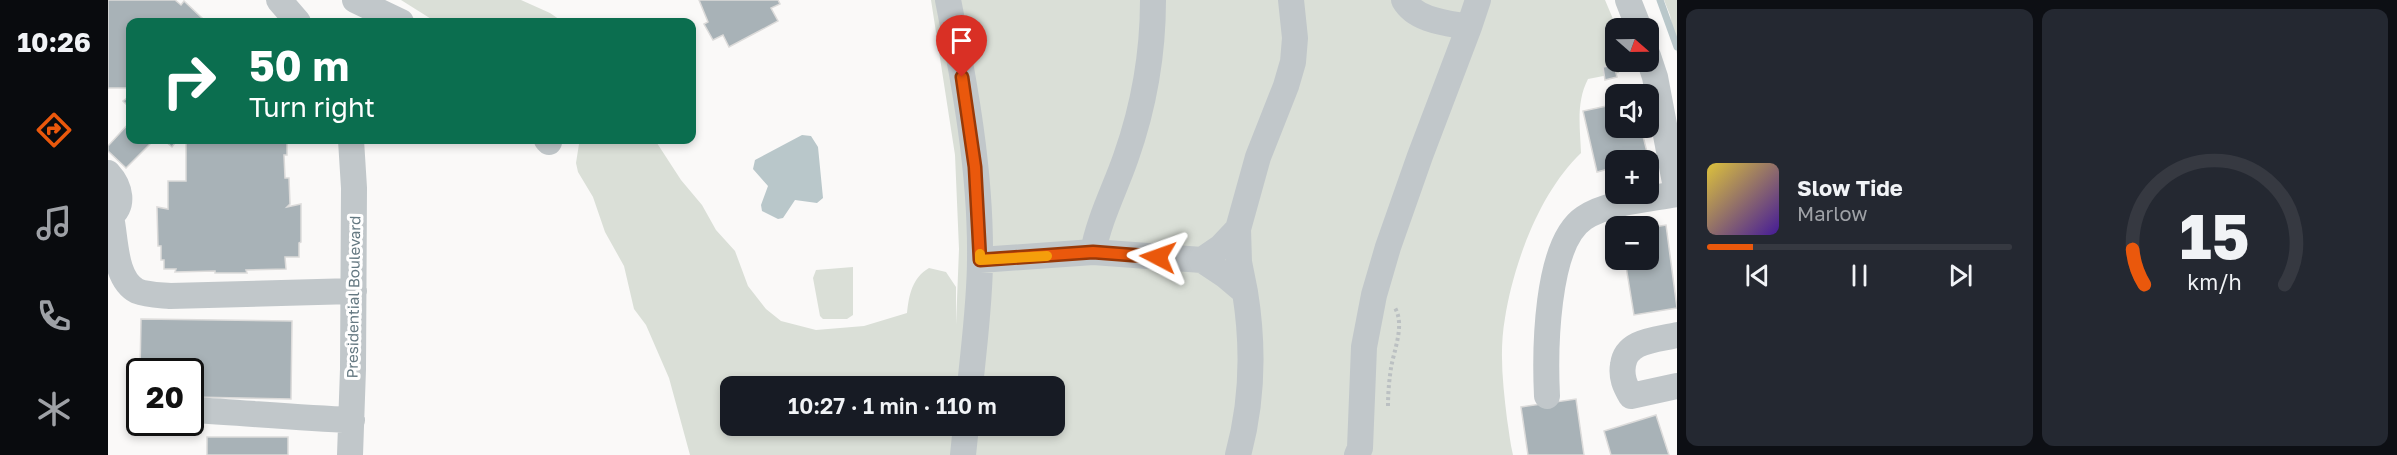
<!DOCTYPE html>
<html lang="en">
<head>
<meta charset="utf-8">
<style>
	:root { --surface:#171b24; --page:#242831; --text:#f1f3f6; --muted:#9ea1a6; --line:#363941; --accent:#ea580c }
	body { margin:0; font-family:"Golos Text",sans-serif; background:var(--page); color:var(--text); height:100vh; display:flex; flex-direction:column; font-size:22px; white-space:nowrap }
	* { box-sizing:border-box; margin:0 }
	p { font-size:20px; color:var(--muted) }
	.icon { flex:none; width:33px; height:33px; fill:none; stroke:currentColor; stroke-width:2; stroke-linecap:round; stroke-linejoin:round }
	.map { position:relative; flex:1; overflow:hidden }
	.sheet { display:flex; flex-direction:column; gap:9px; padding:9px; background:#0d0f14; width:720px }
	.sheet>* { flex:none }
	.guide { position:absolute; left:18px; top:18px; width:570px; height:126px; border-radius:12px; box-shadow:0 3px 9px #0003; background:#0b6e4f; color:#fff; overflow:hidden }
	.needle { width:39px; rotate:110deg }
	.buttons { position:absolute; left:1497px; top:18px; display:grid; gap:12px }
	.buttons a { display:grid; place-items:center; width:54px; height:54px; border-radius:12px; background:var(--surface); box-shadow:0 3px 9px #0003; font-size:30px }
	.speed { position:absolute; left:18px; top:358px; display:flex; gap:12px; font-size:30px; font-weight:700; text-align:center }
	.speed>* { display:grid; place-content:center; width:78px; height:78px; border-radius:50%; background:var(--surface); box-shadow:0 3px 9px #0003; line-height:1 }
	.speed .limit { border:3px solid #111; border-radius:9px; background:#fff; color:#111 }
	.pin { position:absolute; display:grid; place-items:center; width:51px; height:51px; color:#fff; margin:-62px -26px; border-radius:50% 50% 50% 0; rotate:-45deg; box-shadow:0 0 6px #0007 }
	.pin .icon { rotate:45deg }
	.me { position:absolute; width:66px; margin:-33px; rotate:274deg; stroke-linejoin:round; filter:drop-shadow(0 0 4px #0008) }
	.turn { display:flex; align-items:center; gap:21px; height:126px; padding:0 24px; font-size:27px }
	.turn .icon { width:78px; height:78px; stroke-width:2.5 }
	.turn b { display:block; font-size:42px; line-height:51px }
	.sheet .tile { flex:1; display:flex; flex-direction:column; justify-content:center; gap:9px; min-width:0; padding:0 21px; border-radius:12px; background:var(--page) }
	.sheet .dial { align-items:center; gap:0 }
	.dial svg { height:156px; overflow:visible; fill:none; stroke:var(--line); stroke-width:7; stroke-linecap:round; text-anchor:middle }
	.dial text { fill:var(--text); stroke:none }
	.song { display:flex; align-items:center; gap:18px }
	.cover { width:72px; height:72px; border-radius:9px; background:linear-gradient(135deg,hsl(50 70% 55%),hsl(260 70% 35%)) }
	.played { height:6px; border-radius:3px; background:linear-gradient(90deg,var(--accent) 15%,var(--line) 15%) }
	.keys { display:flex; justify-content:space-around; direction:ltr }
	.sheet .tiles { flex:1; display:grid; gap:9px; grid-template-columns:repeat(2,1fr) }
	.trip { position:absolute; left:612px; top:376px; width:345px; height:60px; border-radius:12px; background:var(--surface); box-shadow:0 3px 9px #0003; font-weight:600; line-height:60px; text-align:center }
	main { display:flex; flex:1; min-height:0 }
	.tab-bar { display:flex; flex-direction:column; width:108px; justify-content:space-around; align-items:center; background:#090b0e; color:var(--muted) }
	.tab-bar .icon { width:42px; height:42px }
	.tab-bar .active { color:var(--accent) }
	.tab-bar b { font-size:27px; color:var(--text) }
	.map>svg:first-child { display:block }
	.green { fill:#dadfd7; fill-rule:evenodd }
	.water { fill:#b9c7ca }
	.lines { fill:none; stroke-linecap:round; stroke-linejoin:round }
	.stream { stroke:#b9c7ca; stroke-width:7 }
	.building { fill:#a8b2b7; stroke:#dcdbda; stroke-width:1.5 }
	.path { stroke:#bbc0c2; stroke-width:4; stroke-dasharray:3 3; stroke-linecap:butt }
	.minor { stroke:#c1c7ca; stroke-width:26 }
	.route-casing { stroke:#983908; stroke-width:15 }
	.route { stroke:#ea580c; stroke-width:10 }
	.slow { stroke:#f59e0b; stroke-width:10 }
	.labels { text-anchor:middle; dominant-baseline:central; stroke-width:6; stroke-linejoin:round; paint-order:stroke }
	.street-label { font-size:15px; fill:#657982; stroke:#fff }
</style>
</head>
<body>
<main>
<nav class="tab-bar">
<b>10:26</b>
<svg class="icon active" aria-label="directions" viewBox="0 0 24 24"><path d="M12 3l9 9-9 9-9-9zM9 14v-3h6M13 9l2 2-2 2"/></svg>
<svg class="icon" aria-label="music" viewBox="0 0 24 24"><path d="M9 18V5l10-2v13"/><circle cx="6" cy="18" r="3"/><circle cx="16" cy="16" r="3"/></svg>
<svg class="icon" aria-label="phone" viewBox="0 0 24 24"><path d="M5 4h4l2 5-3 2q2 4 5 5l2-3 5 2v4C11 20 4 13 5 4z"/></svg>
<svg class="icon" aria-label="climate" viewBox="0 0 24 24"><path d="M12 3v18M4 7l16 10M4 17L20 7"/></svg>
</nav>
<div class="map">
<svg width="1569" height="455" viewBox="0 0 1569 455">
	<rect width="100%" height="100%" fill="#faf9f8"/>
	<!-- green -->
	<path class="green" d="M293 0H413L442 13 455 22H328Z
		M823 0H1497L1508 26 1504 33 1511 73 1480 79C1468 102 1472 127 1473 153 1432 192 1406 262 1397 318 1391 352 1395 385 1399 419 1401 431 1402 443 1405 455H582L561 378 538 325 526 309 516 266 497 232 485 197 470 172 468 163 471 144 467 140H547L573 180 594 205 608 230 627 251 640 286 658 309 673 321 708 330 756 326 799 313C801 295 804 278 821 268L838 272 848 287V325L851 249 847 155ZM622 387H946V426H622Z
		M1556 0H1569V54L1562 15Z
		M745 267V315L739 319H715L712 316 705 278 708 270Z"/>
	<!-- water -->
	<path class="water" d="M694 135 703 136 710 147 715 198 709 203 687 200 675 218 670 219 654 211 653 205 660 186 645 169 647 160Z"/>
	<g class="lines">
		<!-- stream -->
		<path class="stream" d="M1552 0 1569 47"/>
	</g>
	<!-- building -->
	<path class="building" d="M0 0H67L73 5 76 1 95 19 96 22H22V88H0Z
		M591 0H670L672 4 663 8 670 21 621 47 615 35 605 40 596 24 600 22Z
		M1506 65 1509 77 1497 80 1495 67Z
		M22 96V108L15 101Z
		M1508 104V128H1533L1541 160H1508V167L1489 172 1475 111Z
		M22 122V140H46L18 168 0 151V146Z
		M56 140H69L64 147Z
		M78 140H179V155H176L177 178H181L182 204 179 207 193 204V242L191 243V257H177L178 269 138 270 139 273H107V271L67 272 68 269H56V260H53V246H50L49 207 60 209V181H78Z
		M1558 225 1569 308 1526 315 1517 260H1540V228Z
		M33 319 184 321 183 399 82 397V372H32Z
		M1468 399 1476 455H1420L1413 407Z
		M1548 415 1561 455H1503L1496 431Z
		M99 437H180V455H99Z"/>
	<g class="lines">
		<!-- path -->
		<path class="path" d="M1280 406C1280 394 1281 381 1283 368 1286 350 1297 325 1287 308"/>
		<!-- minor -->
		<path class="minor" d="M171 0 190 22
			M247 0 293 22
			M840 0C857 85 873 172 872 259 872 301 866 345 862 387
			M1296 0C1308 21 1339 23 1361 27L1370 0
			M1520 0 1531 28
			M1540 56 1547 77 1569 193
			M439 140 441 142
			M0 173C12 186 18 207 0 218
			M3 217C8 239 6 279 29 291 39 295 51 295 62 296L246 291
			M1130 229 1131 262 1137 292
			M985 252C991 219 1007 189 1018 157 1036 106 1045 54 1045 0
			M872 260 985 252 1094 260 1113 247 1130 229 1150 157 1178 86 1185 62 1187 38 1183 0
			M1094 260 1118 276 1137 292C1146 348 1145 400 1130 455
			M1569 335C1549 340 1518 340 1515 365 1513 377 1517 386 1523 396L1569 386
			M1439 396C1437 354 1437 244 1476 218 1499 202 1542 199 1569 194
			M86 410C139 413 191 418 244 420
			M242 455 245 369 246 188 243 140
			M855 455 858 426
			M1249 455 1252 448 1256 347 1266 295 1280 247 1312 156 1361 27"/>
	</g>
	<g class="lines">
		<defs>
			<path id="route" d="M854 77 867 167 872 260 985 252 1050 257"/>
		</defs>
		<!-- route casing -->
		<use href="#route" class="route-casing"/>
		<!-- route -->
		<use href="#route" class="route"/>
		<!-- slow -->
		<path class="slow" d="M872 254V260L939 256"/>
	</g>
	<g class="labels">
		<!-- street labels -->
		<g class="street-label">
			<text transform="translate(245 297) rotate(-89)">Presidential Boulevard</text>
		</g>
	</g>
</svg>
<div class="buttons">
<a><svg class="needle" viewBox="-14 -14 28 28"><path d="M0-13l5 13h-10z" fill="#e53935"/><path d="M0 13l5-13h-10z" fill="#9ea1a6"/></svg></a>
<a><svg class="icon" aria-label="sound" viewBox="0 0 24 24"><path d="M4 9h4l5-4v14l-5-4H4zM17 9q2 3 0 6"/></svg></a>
<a>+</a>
<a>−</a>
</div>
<div class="speed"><div class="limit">20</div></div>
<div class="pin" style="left:854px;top:77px;background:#d93025"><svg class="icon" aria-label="arrive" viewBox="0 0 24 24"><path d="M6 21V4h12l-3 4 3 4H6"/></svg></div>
<svg class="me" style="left:1050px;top:257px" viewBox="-20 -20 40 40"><path d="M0-17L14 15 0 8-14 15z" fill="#ea580c" stroke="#fff" stroke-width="4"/></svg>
<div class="trip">10:27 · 1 min · 110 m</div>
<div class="guide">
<div class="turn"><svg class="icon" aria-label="right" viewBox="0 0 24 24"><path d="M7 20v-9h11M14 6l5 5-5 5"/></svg><div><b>50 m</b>Turn right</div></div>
</div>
</div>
<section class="sheet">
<div class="tiles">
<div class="tile">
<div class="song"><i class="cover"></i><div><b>Slow Tide</b><p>Marlow</p></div></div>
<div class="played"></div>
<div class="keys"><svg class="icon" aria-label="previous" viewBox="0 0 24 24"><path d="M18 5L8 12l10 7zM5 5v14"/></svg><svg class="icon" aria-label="pause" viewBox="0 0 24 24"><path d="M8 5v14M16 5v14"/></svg><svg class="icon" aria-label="next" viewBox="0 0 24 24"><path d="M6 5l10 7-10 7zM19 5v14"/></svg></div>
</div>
<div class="tile dial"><svg viewBox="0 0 100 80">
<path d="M14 69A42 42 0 1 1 86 69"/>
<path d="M14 69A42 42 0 0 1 8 51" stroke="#ea580c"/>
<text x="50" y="56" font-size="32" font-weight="700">15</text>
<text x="50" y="72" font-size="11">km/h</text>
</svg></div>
</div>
</section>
</main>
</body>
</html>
